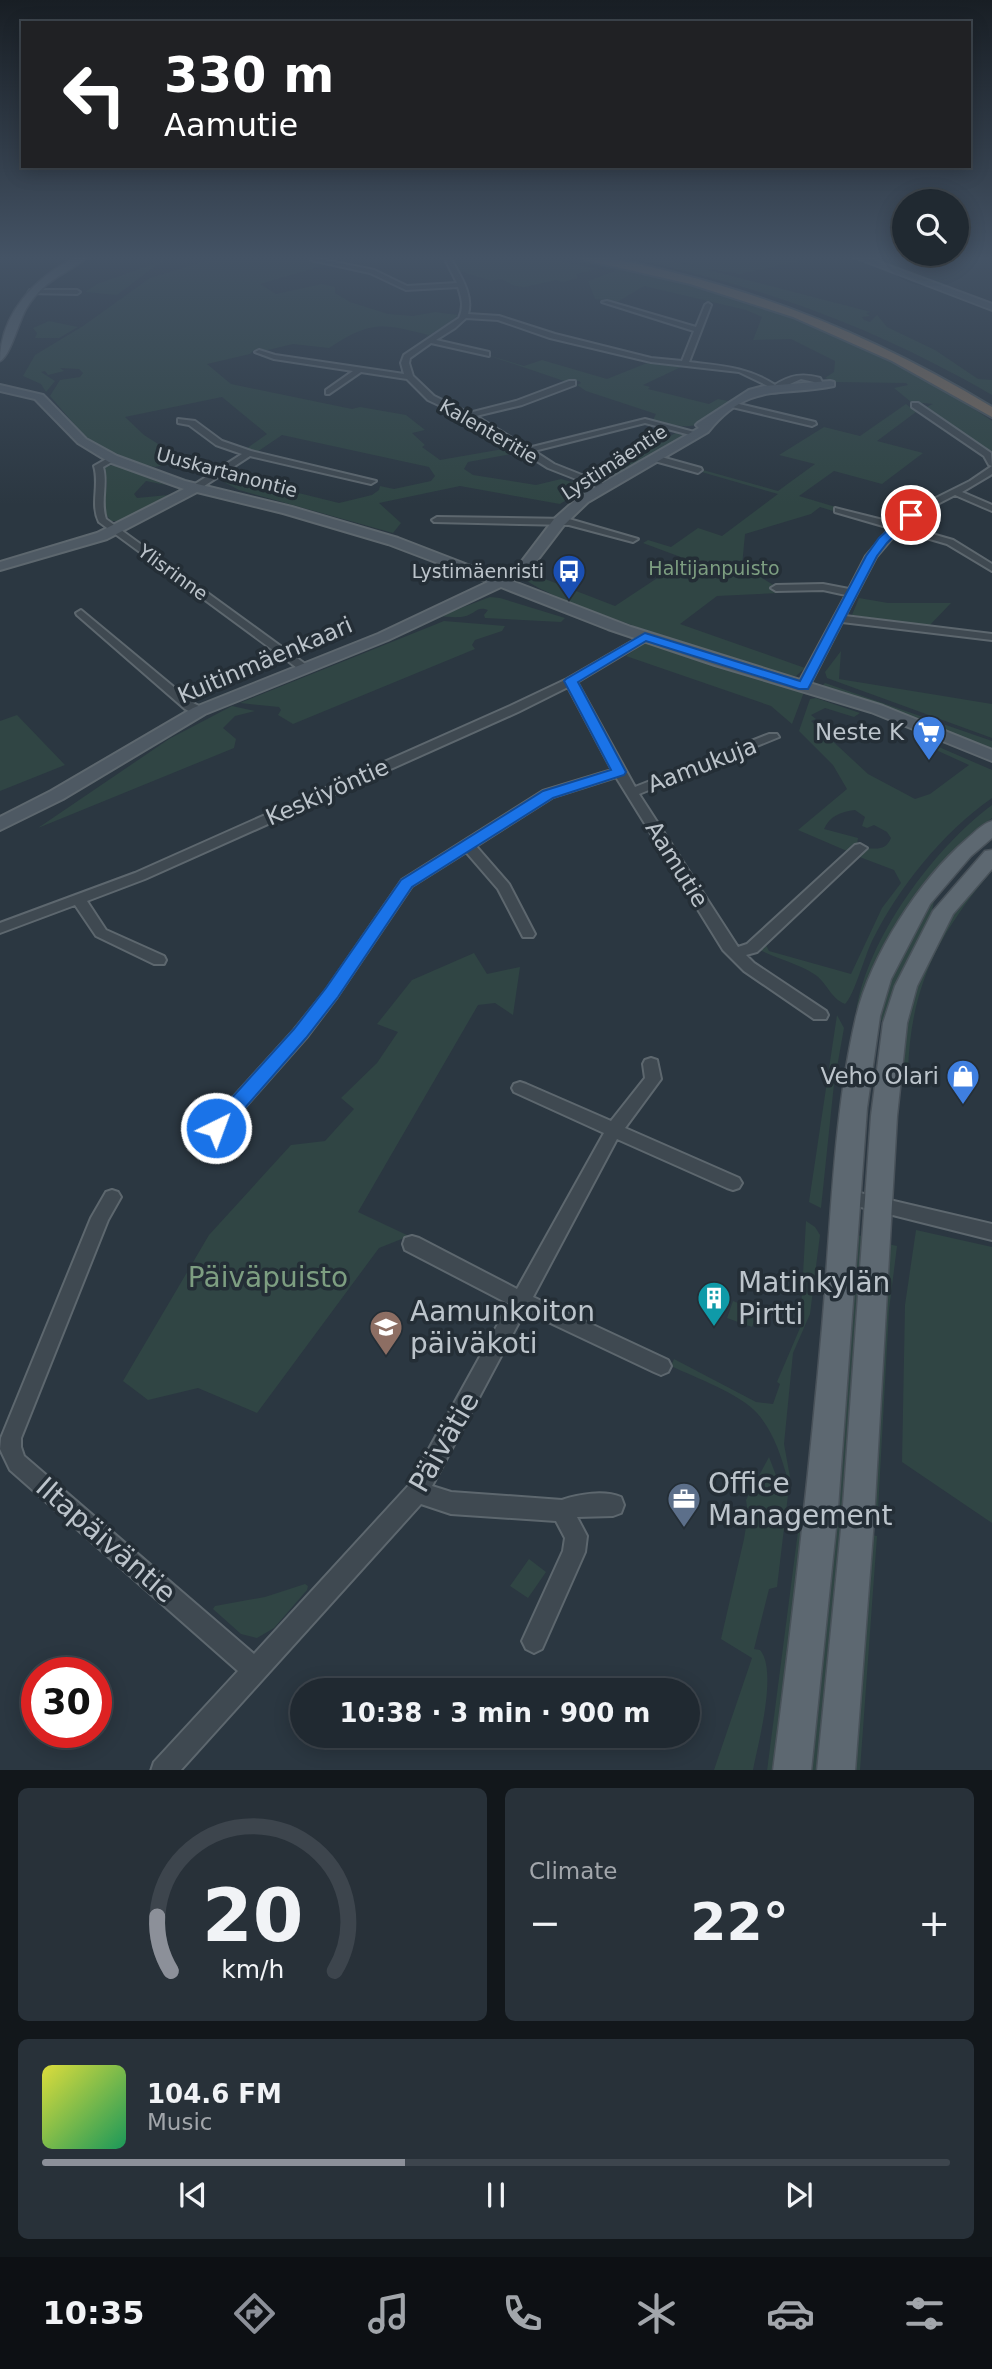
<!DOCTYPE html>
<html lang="en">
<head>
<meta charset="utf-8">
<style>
	:root { --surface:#202931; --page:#283139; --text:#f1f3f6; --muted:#a2a6ab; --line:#3d454d; --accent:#8c9099 }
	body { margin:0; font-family:"DejaVu Sans",sans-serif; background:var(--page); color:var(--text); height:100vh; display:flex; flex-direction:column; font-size:26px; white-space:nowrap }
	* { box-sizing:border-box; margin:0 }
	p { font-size:23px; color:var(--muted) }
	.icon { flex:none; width:38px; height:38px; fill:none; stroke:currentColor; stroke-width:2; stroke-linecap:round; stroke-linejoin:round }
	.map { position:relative; height:1770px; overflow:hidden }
	.sheet { display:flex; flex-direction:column; gap:18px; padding:18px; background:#12171b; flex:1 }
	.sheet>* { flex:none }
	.banner { position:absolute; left:21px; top:21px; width:950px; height:147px; border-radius:0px; box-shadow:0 4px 18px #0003,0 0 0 2px var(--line); background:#202124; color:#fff; overflow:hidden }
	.controls { position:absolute; left:892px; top:189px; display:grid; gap:14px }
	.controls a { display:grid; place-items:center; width:77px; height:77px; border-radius:50%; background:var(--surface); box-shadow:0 4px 18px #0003,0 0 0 2px var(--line); font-size:35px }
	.speed { position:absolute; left:21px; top:1657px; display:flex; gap:14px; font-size:35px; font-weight:700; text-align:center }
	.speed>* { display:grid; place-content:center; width:91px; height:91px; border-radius:50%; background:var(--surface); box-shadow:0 4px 18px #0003,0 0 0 2px var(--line); line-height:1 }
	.speed .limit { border:10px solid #d22; background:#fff; color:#111 }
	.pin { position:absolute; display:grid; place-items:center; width:60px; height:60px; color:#fff; margin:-30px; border:4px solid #fff; border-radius:50%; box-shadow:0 2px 7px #0007 }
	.me { position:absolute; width:77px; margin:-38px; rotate:42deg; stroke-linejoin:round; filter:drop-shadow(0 0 5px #0008) }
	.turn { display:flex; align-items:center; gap:24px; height:147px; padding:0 28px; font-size:32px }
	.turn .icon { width:91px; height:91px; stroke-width:2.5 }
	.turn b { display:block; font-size:49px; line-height:60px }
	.big { font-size:52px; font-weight:700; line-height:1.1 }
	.sheet .tile { flex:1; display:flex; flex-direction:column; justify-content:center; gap:10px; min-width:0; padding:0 24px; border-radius:10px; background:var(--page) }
	.sheet .dial { align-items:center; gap:0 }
	.dial svg { height:182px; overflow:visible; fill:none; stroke:var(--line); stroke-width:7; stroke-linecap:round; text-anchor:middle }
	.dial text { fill:var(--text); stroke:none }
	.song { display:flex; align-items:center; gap:21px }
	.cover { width:84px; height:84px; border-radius:10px; background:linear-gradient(135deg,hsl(60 70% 55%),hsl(150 70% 35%)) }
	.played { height:7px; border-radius:4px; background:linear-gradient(90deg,var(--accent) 40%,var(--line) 40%) }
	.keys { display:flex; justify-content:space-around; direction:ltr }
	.heat { display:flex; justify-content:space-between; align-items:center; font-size:38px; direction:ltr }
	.sheet .tiles { flex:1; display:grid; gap:18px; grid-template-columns:1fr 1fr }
	.tile:last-child { grid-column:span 2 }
	.trip { position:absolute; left:290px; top:1678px; width:410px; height:70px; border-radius:35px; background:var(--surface); box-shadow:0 4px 18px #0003,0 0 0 2px var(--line); font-weight:700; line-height:70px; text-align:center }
	.dock { display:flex; height:112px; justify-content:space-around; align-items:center; background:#0d1014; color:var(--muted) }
	.dock .icon { width:49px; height:49px }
	.dock .current { color:var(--accent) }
	.dock b { font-size:32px; color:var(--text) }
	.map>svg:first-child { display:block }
	.green { fill:#304544 }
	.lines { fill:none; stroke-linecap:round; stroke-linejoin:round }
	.stream { stroke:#435767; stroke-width:2 }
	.street-casing { stroke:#5d676e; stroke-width:4 }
	.secondary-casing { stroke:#5d676e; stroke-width:4 }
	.primary-casing { stroke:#49525a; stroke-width:3 }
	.highway-casing { stroke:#4a545b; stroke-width:4 }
	.street { fill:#3f4951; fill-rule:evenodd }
	.secondary { fill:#4e5963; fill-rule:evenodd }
	.primary { fill:#5d6871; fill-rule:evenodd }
	.highway { fill:#76695d; fill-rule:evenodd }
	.route { fill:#1a73e8; stroke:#114b97; stroke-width:2 }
	.labels { text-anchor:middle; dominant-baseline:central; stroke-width:7; stroke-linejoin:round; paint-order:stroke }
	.far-street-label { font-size:19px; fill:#bcc4cb; stroke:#242e36 }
	.far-park-label { font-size:19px; fill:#7d9e81; stroke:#242e36 }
	.far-poi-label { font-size:19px; fill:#bcc4cb; stroke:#242e36; text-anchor:end }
	.street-label { font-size:23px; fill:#bcc4cb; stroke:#242e36 }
	.poi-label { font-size:23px; fill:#bcc4cb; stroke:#242e36; text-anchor:end }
	.near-park-label { font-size:28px; fill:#7d9e81; stroke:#242e36 }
	.near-poi-label { font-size:28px; fill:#bcc4cb; stroke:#242e36; text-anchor:start }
	.near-street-label { font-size:28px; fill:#bcc4cb; stroke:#242e36 }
</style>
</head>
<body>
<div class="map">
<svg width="992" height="1771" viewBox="0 0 992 1771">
	<rect width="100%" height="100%" fill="#2b3741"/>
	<!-- green -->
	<path class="green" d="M229 257H310L332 263 260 284 276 294 322 284 335 287V293L350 302 388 314 413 316 435 312 458 315 447 325 424 338 428 335C381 323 371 321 329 348L293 344 268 350H254L250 354 207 364 231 384 352 409 360 407 406 415 425 430 412 433 425 445 422 447 440 460 509 448 517 453 468 462 464 469 473 475 536 485 561 479 582 485 584 489 560 504 460 486 379 503 401 523 393 533 239 490 222 481 226 475 339 503 372 495 379 490 380 486 394 489 431 481 435 476 429 467 282 435 257 452 239 448 246 449 267 434 222 397 125 417 144 435 185 461 155 467 128 460 105 450 86 438 50 396 60 380 80 377 83 373 79 369 60 368 64 371 48 375 45 371 57 368 41 372 55 381 46 392 41 384 23 376 35 355 83 326 150 278 203 262Z
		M450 257H540L598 269 576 274 578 278 563 282 556 280 525 287 515 286 501 279 491 281 460 271Z
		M561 257C591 257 621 266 650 273 772 301 890 350 992 421V456L924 408 933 404 911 402 894 388 908 385 906 383 834 382 825 378 834 372 835 361 791 339 753 340 762 317 746 310 644 286 614 304V301L595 299 588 281 615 271Z
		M624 257H658L871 312 866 313 870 316 862 317 864 320 870 322 877 315 887 327 935 350 978 379 992 380V395C870 325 761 286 624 257Z
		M668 257H818L740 274 701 268Z
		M162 261 117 295 85 292 97 284Z
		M49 321 78 327 59 338H35L37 333 33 328Z
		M484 354 524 366 542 360 607 379 647 363 681 367 643 385 650 387 648 389 709 404 718 399 733 402C697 427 697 432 653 420L656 414 586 391 577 385 581 383 579 381H564Z
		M906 404 916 412 877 441 923 453 882 484 834 471 799 496 839 508 833 511 820 507 811 514 745 534 742 566 775 586 779 593 717 596 680 624 805 668 796 676 772 673C739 661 533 596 525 578L527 572 615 606 686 559 643 543 648 540 671 547 698 528 722 536 778 494 698 471 703 470 778 491 815 464 779 455 824 427 860 436Z
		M680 430 685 434 610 479 597 481 577 476 634 459Z
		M107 465 118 466 166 485 146 481 134 494 137 498 168 495 123 521H111L103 510 107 484 104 467Z
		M490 597 500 598 565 618 561 622 485 618 484 615 488 610C477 606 476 613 466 616 459 618 448 617 440 616Z
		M859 598 888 603H951L929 626 852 615Z
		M444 621 505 626 502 631 475 640 472 645 475 649 293 724 278 715 281 710 279 707 240 703Z
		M646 642 804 692 792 724 771 706 626 656Z
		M841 651 839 679 992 704V738L827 678 825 672Z
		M825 683 992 741V749L926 722 821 687Z
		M816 698 860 713 854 717 825 708 811 715 816 719 811 721 868 774 915 799 930 794 969 765 914 740 918 738 992 770V798C942 833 899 887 872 941 865 955 854 996 845 1004 830 998 827 982 814 974 797 963 776 959 758 949L769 939 771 940 766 945 769 951 851 974 882 908 901 883 894 870 857 856 866 848C878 849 886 850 891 838L887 832 874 825 867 828 862 826 865 817 855 810C840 812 830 816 824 829L858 838 857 845 847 851 798 830 847 789 833 765 799 731 810 699Z
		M232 706 255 711 235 716 223 728 236 739 234 748 38 828 169 739Z
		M17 715 65 765 0 791V721Z
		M992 805V818C948 853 907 896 883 949 874 970 867 992 859 1014L856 1013C866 940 933 849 992 805Z
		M992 864V871C937 935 910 989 908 1073L901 1072 909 1004 945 922Z
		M935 896 931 915 901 974 886 1021 879 1020 892 970Z
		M474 953 487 974 520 967 513 1015 495 1003 478 1005 358 1212 409 1236 379 1248 257 1413 198 1388 148 1400 123 1381 209 1235 291 1145 325 1141 354 1109 341 1098 377 1063 398 1032 377 1024 412 980Z
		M837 1015 844 1028 834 1084 821 1208 809 1202Z
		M806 1221 815 1227 820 1235 810 1314 793 1353 784 1444 790 1477H787C781 1455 773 1431 757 1413 739 1393 696 1378 671 1366L674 1359 756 1402 773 1404 780 1384 777 1382 800 1328Z
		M916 1230 992 1247V1523L902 1462 905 1305Z
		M857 1235 862 1236 847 1502 842 1506 831 1503Z
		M884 1243 897 1246 889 1310 878 1510 869 1507Z
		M733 1301 758 1311 752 1327 727 1318Z
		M769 1457 777 1478 788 1495 777 1587 769 1589 754 1649 760 1650C778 1671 758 1744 753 1770H714L752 1658 721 1639 744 1539 748 1514 746 1500Z
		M800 1516 806 1517 776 1770 767 1771Z
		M831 1520 843 1524 821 1770 803 1771Z
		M867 1534 877 1536 860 1770 849 1771Z
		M529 1559 546 1572 528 1598 510 1586Z
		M305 1584 308 1586 307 1590 274 1628 257 1638 241 1634 213 1609 215 1606 265 1597Z"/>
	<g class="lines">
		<!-- stream -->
		<path class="stream" d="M975 259H986"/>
		<defs>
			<path id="street" d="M444 257H450C459 274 474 294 468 314L499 316 555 334 651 358 682 361 694 331 602 302 607 301 696 327 705 305 708 303 711 305 689 362C721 366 748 367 775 385 790 375 803 373 820 378L823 384 819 386 814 382 801 379 781 388H772L739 372 651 362 550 338 498 320 466 318 455 328 436 340 489 352V356L431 343 410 358 409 363 413 376 434 396 469 413 516 401 569 381H575V385L522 405 476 416 528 448 645 419 698 433 694 436 645 423 534 451 554 464 607 485 609 487 604 490 548 468 475 422 428 400 407 379 361 372 329 394H326V390L353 371 274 359 255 352 259 350 275 355 404 374 401 363 404 355 459 318C464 307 462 299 458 287L406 290 370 273 311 260 314 258 374 270 407 286 457 283Z
				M30 290H77L80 292 77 294 28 293Z
				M735 403 815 422 816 424 812 426 732 407V403Z
				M912 403H918L991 453 992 466 989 465 984 456 912 407Z
				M178 419 195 421 222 441 251 451 376 481 371 484 250 456 198 490H192V486L242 454 216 445 189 425 178 423Z
				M654 455 701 468 702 470 698 473 651 460V456Z
				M110 457 117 459 103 467C108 484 100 501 106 519L308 666V670H300L99 522C90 504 100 485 94 466Z
				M992 466V474L989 476 962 492 992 505V511L955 495 922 512 904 526 953 540 992 564V571L947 544 899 530 876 557 845 616 992 634V640L842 622 809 686 807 688H799L797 686 846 595 823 590 776 591 771 588 776 585 823 584 849 589 866 556 890 528 835 512V508L895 523 916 508 970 481Z
				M437 517 569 519 638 539 633 542 569 525 434 522 432 520Z
				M81 610 193 703 203 708V714H195L185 709 77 615 76 613Z
				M645 634 649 635V639L577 682 635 787 769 734H777L779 737 639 794 738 947 747 944 855 845 860 844 867 848 757 952 746 955 754 963 826 1011 828 1015 826 1019H814L744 971 723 950 616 777 553 797 476 846 509 884 535 934 533 937H523L498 889 466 852 412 886 337 997 306 1038 222 1133 216 1135 210 1133 208 1128 210 1123 294 1030 327 989 402 880 543 791 612 770 568 687 518 712 145 879 87 901 106 930 164 956 166 960 164 964H154L96 936 75 905 0 933V923L135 873 510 706 567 679Z
				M651 1058 657 1060 661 1079 625 1128 739 1178 742 1183 739 1188 733 1190 727 1188 617 1139 533 1297 668 1360 671 1366 668 1372 661 1375 654 1372 525 1311 432 1486 451 1492 562 1500C579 1494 604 1490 621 1497L624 1505 621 1513 613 1516 577 1517 587 1536 585 1552 542 1649 534 1653 526 1649 522 1641 563 1551 565 1538 556 1521 451 1514 421 1504 180 1771H151L154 1762 238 1671 10 1470 0 1449 1 1438 91 1218 106 1192 112 1190 118 1192 121 1197 108 1220 21 1438V1447L24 1456 254 1654 409 1485 509 1304 405 1250 403 1244 405 1238 412 1236 419 1238 517 1289 604 1133 514 1092 512 1088 514 1084 520 1082 526 1084 611 1121 645 1078 643 1064 645 1060Z
				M847 1190 992 1224V1240L841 1202 838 1197 841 1192Z"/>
			<path id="secondary" d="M854 257H865L992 304V310Z
				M830 381 834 382V386C780 397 749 381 708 432L588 502 564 525 529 571 512 581 631 627 883 706 992 750V761L871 712 715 665 608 629 501 587 388 640 205 714 63 799 0 830V817L51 791 193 708 378 634 488 582 388 544 283 513 197 492 107 539 0 570V562L97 533 184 489 109 462 78 443 35 399 0 391V385L43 395 86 439 117 456 185 481 292 507 398 538 499 577 519 565 554 519 580 496 699 428 696 425 698 423 749 390 764 386Z"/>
			<path id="primary" d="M76 257H88C64 276 44 279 26 309 19 321 10 357 0 361 0 314 35 277 76 257Z
				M992 821V838L971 856 930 904 891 979 880 1016 867 1108 838 1508 811 1771H773C792 1623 809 1476 822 1328 831 1226 833 1116 856 1017 871 955 919 880 967 839 975 832 982 824 992 821Z
				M992 850V869L953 914 917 986 907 1023 897 1116 874 1519 855 1771H817L842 1519 871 1116 883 1023 895 986 933 911 985 851Z"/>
			<path id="highway" d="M581 257C613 257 644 265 675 273 788 301 893 347 992 407V417L892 361 793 317 690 284 586 260Z"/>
		</defs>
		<!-- street casing -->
		<use href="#street" class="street-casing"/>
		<!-- secondary casing -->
		<use href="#secondary" class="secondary-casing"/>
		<!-- primary casing -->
		<use href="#primary" class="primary-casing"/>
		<!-- highway casing -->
		<use href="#highway" class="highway-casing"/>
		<!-- street -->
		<use href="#street" class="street"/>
		<!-- secondary -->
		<use href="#secondary" class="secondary"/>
		<!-- primary -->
		<use href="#primary" class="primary"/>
		<!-- highway -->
		<use href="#highway" class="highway"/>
	</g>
	<!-- sky -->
	<linearGradient id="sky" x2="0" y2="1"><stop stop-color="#181e24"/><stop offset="0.51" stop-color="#445365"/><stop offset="1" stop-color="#445365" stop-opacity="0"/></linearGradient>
	<rect width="992" height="505" fill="url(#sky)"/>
	<!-- route -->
	<path class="route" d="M907 513 916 515 887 543 877 556 808 689H799L646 641 578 682 626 772 624 775 553 798 412 887 338 997 306 1038 223 1133 216 1135 209 1133 206 1128 209 1123 294 1029 326 988 401 880 543 791 611 770 564 681 566 679 645 633 800 681 866 556 879 538Z"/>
	<!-- icons -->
	<defs>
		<symbol id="bus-pin" viewBox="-11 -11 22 30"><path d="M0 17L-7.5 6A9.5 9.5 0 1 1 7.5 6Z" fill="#1a4fb4" stroke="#242e36"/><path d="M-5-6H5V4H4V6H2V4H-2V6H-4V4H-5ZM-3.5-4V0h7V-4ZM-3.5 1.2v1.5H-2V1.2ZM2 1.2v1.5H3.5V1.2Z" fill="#fff"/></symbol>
		<symbol id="supermarket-pin" viewBox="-11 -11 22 30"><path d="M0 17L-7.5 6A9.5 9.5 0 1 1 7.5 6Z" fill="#3f7fe0" stroke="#242e36"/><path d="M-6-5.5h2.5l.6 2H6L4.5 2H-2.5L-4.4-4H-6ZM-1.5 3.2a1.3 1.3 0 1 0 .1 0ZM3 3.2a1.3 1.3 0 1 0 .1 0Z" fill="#fff"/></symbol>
		<symbol id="shop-pin" viewBox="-11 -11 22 30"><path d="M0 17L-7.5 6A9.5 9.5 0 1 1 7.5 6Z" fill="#3f7fe0" stroke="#242e36"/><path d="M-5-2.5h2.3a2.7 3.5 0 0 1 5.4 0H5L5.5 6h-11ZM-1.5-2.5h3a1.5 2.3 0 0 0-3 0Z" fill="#fff"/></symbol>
		<symbol id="building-pin" viewBox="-11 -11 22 30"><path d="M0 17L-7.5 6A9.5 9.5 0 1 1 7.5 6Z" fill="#0f9aa8" stroke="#242e36"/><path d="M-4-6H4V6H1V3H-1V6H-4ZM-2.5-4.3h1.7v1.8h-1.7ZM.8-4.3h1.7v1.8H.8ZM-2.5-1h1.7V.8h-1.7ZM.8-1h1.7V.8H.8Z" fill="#fff"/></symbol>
		<symbol id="school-pin" viewBox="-11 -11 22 30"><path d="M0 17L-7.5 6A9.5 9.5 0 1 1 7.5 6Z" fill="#8d6e63" stroke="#242e36"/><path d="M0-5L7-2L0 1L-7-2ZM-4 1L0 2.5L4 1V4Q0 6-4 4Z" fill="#fff"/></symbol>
		<symbol id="office-pin" viewBox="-11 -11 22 30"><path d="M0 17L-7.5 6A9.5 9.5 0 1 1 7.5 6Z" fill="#5c6f8a" stroke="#242e36"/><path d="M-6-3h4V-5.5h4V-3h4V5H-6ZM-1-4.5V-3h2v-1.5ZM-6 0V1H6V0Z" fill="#fff"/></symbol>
	</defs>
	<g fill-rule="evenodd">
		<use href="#bus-pin" x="550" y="552" width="38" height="52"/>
		<use href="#supermarket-pin" x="910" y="713" width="38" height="52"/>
		<use href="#shop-pin" x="944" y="1057" width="38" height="52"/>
		<use href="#building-pin" x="695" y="1279" width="38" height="52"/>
		<use href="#school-pin" x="367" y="1308" width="38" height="52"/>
		<use href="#office-pin" x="665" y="1480" width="38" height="52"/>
	</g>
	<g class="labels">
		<!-- far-street labels -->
		<g class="far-street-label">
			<text transform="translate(489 431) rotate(30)">Kalenteritie</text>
			<text transform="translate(614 462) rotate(-33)">Lystimäentie</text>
			<text transform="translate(227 472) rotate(15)">Uuskartanontie</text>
			<text transform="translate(173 572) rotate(36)">Ylisrinne</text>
		</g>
		<!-- far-park labels -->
		<g class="far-park-label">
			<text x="714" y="568">Haltijanpuisto</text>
		</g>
		<!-- far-poi labels -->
		<g class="far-poi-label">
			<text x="544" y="571">Lystimäenristi</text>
		</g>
		<!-- street labels -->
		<g class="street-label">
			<text transform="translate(265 660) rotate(-23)">Kuitinmäenkaari</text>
			<text transform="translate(702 765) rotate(-21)">Aamukuja</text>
			<text transform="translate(327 792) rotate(-24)">Keskiyöntie</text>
			<text transform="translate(677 864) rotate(58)">Aamutie</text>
		</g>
		<!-- poi labels -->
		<g class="poi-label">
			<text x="904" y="732">Neste K</text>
			<text x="939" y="1076">Veho Olari</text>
		</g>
		<!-- near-park labels -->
		<g class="near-park-label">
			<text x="268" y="1277">Päiväpuisto</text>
		</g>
		<!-- near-poi labels -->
		<g class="near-poi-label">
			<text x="738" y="1282">Matinkylän<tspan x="738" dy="32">Pirtti</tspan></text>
			<text x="410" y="1311">Aamunkoiton<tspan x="410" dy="32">päiväkoti</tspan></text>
			<text x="708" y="1483">Office<tspan x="708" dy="32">Management</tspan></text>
		</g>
		<!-- near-street labels -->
		<g class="near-street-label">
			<text transform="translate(444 1442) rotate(-60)">Päivätie</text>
			<text transform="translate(106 1540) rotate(41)">Iltapäiväntie</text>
		</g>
	</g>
</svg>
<div class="controls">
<a><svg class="icon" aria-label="search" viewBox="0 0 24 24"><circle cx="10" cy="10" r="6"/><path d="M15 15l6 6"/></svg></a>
</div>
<div class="speed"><div class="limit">30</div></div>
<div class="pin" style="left:911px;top:515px;background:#d93025"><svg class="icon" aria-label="arrive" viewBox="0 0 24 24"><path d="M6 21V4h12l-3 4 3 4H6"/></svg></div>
<svg class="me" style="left:216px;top:1128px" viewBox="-20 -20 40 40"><circle r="17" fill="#1a73e8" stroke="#fff" stroke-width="3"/><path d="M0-11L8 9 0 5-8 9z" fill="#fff"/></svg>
<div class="trip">10:38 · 3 min · 900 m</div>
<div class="banner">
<div class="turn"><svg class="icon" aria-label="left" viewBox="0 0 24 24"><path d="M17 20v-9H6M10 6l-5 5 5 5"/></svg><div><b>330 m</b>Aamutie</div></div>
</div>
</div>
<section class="sheet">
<div class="tiles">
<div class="tile dial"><svg viewBox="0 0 100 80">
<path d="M14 69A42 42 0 1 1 86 69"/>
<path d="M14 69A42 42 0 0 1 8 45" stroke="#8c9099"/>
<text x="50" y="56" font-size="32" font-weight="700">20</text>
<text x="50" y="72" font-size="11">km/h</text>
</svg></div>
<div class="tile"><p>Climate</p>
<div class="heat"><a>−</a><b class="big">22°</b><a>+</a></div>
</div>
<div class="tile">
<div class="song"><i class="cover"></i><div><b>104.6 FM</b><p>Music</p></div></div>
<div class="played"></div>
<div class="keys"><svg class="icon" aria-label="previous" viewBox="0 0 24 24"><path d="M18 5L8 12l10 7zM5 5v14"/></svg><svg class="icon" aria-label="pause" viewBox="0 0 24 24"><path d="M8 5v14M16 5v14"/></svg><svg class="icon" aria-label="next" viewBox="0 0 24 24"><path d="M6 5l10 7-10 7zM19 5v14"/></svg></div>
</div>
</div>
</section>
<nav class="dock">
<b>10:35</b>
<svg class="icon current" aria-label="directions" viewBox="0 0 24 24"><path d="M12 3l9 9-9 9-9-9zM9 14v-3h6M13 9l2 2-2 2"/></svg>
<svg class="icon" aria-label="music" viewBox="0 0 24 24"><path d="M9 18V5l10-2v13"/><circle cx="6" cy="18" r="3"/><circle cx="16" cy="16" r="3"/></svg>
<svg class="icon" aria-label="phone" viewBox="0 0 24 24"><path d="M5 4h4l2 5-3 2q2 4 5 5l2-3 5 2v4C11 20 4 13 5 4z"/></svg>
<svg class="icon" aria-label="climate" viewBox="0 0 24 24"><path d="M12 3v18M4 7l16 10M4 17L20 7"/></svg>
<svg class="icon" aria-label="car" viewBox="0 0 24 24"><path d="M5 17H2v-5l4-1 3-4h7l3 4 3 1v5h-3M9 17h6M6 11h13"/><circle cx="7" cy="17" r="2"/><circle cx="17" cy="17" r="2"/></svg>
<svg class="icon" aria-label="filters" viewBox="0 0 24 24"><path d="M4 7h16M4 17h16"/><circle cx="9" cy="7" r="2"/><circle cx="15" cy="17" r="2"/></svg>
</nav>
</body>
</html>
